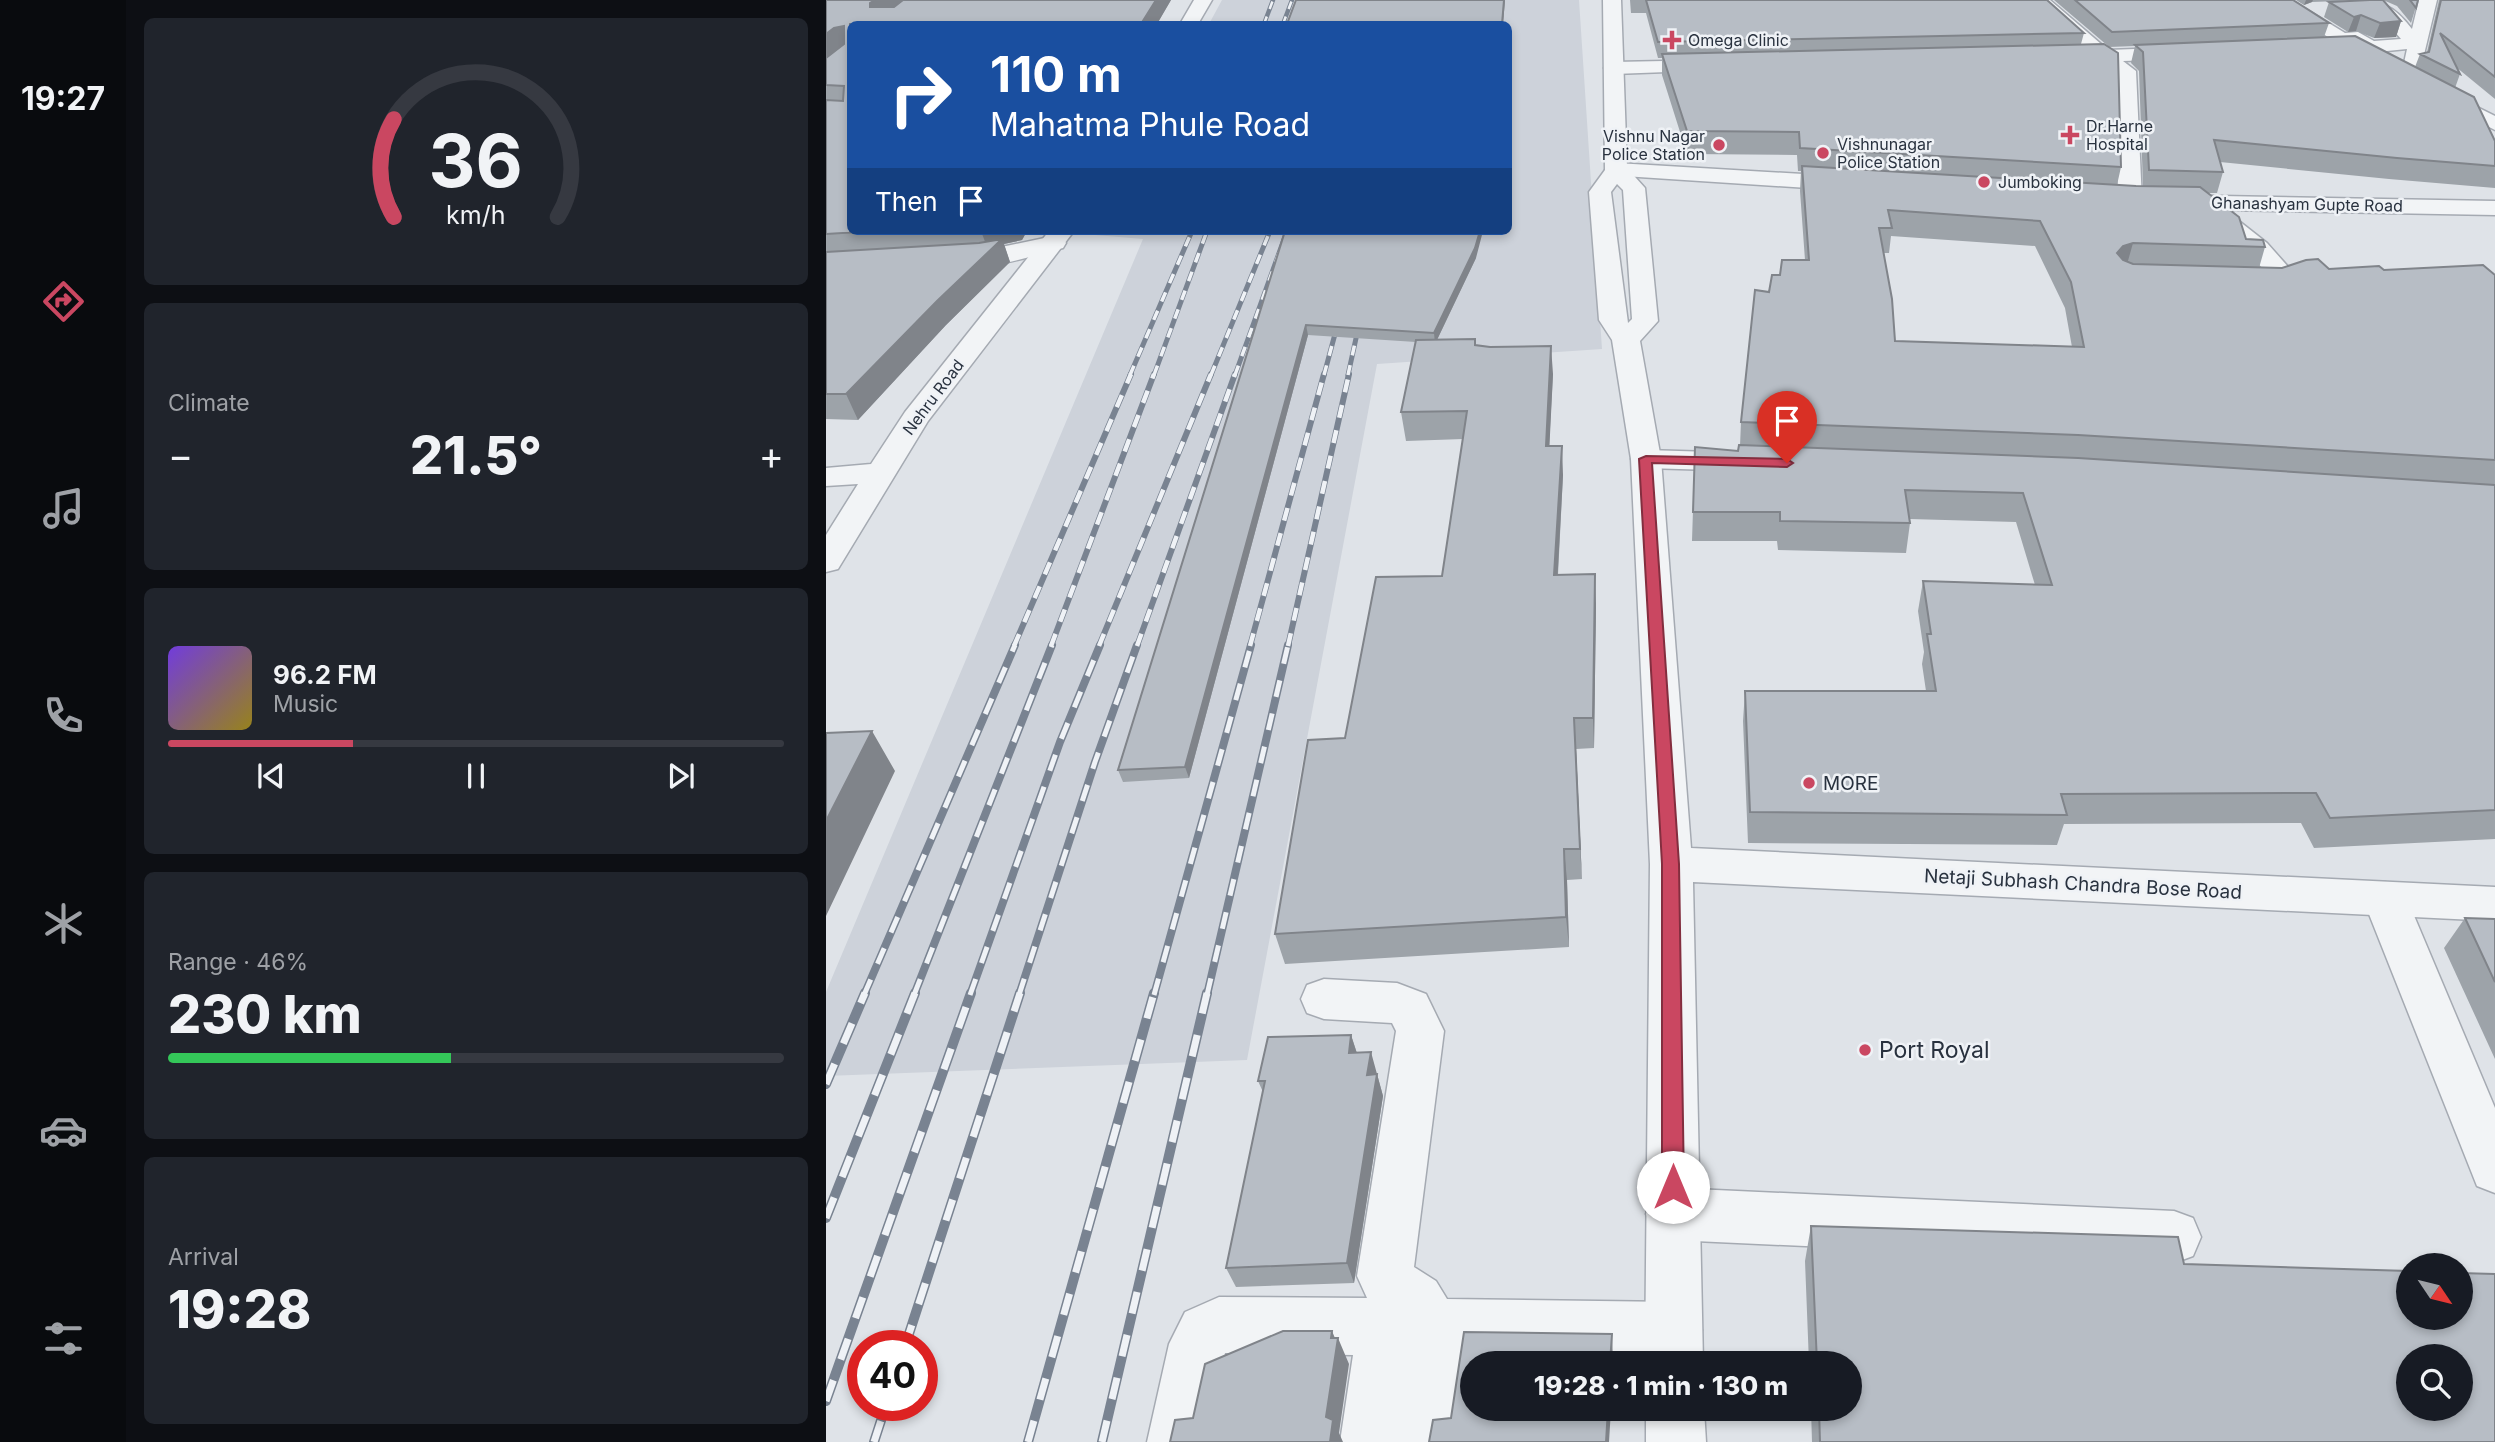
<!DOCTYPE html>
<html lang="en">
<head>
<meta charset="utf-8">
<style>
	:root { --surface:#171b24; --page:#20242c; --text:#f1f3f6; --muted:#9ea1a6; --line:#363941; --accent:#ca4761 }
	body { margin:0; font-family:Inter,sans-serif; background:var(--page); color:var(--text); height:100vh; display:flex; flex-direction:column; font-size:26px; white-space:nowrap }
	* { box-sizing:border-box; margin:0 }
	p { font-size:23px; color:var(--muted) }
	.icon { flex:none; width:38px; height:38px; fill:none; stroke:currentColor; stroke-width:2; stroke-linecap:round; stroke-linejoin:round }
	.map { position:relative; flex:1; overflow:hidden }
	.sheet { display:flex; flex-direction:column; gap:18px; padding:18px; background:#0d0f14; width:700px }
	.sheet>* { flex:none }
	.top-card { position:absolute; left:21px; top:21px; width:665px; height:214px; border-radius:10px; box-shadow:0 4px 10px #0003; background:#1a4fa0; color:#fff; overflow:hidden }
	.needle { width:46px; rotate:125deg }
	.tools { position:absolute; left:1570px; top:1253px; display:grid; gap:14px }
	.tools a { display:grid; place-items:center; width:77px; height:77px; border-radius:50%; background:var(--surface); box-shadow:0 4px 10px #0003; font-size:35px }
	.speed { position:absolute; left:21px; top:1330px; display:flex; gap:14px; font-size:35px; font-weight:700; text-align:center }
	.speed>* { display:grid; place-content:center; width:91px; height:91px; border-radius:50%; background:var(--surface); box-shadow:0 4px 10px #0003; line-height:1 }
	.speed .limit { border:10px solid #d22; background:#fff; color:#111 }
	.pin { position:absolute; display:grid; place-items:center; width:60px; height:60px; color:#fff; margin:-72px -30px; border-radius:50% 50% 50% 0; rotate:-45deg; box-shadow:0 0 7px #0007 }
	.pin .icon { rotate:45deg }
	.me { position:absolute; width:77px; margin:-38px; rotate:0deg; stroke-linejoin:round; filter:drop-shadow(0 0 5px #0008) }
	.turn { display:flex; align-items:center; gap:24px; height:147px; padding:0 28px; font-size:32px }
	.turn .icon { width:91px; height:91px; stroke-width:2.5 }
	.turn b { display:block; font-size:49px; line-height:60px }
	.then { display:flex; align-items:center; height:66px; padding:0 28px; background:#0003; gap:14px; font-size:26px }
	.big { font-size:52px; font-weight:800; line-height:1.1 }
	.sheet .widget { flex:1; display:flex; flex-direction:column; justify-content:center; gap:10px; min-width:0; padding:0 24px; border-radius:10px; background:var(--page) }
	.sheet .dial { align-items:center; gap:0 }
	.dial svg { height:182px; overflow:visible; fill:none; stroke:var(--line); stroke-width:7; stroke-linecap:round; text-anchor:middle }
	.dial text { fill:var(--text); stroke:none }
	.song { display:flex; align-items:center; gap:21px }
	.cover { width:84px; height:84px; border-radius:10px; background:linear-gradient(135deg,hsl(260 70% 55%),hsl(50 70% 35%)) }
	.played { height:7px; border-radius:4px; background:linear-gradient(90deg,var(--accent) 30%,var(--line) 30%) }
	.keys { display:flex; justify-content:space-around; direction:ltr }
	.heat { display:flex; justify-content:space-between; align-items:center; font-size:38px; direction:ltr }
	.charge { height:10px; border-radius:5px; background:linear-gradient(90deg,#34c759 46%,var(--line) 0) }
	.trip { position:absolute; left:634px; top:1351px; width:402px; height:70px; border-radius:35px; background:var(--surface); box-shadow:0 4px 10px #0003; font-weight:800; line-height:70px; text-align:center }
	main { display:flex; flex:1; min-height:0 }
	.tabs { display:flex; flex-direction:column; width:126px; justify-content:space-around; align-items:center; background:#090b0e; color:var(--muted) }
	.tabs .icon { width:49px; height:49px }
	.tabs .current { color:var(--accent) }
	.tabs b { font-size:32px; color:var(--text) }
	.map>svg:first-child { display:block }
	.built { fill:#cdd2da }
	.lines { fill:none; stroke-linecap:round; stroke-linejoin:round }
	.minor-casing { stroke:#a5aab2; stroke-width:3 }
	.tertiary-casing { stroke:#a5aab2; stroke-width:3 }
	.minor { fill:#f2f4f6; fill-rule:evenodd }
	.tertiary { fill:#f2f4f6; fill-rule:evenodd }
	.rail-far4-casing { stroke:#798391; stroke-width:4.5 }
	.rail-far3-casing { stroke:#798391; stroke-width:5 }
	.rail-far2-casing { stroke:#798391; stroke-width:6 }
	.rail-far1-casing { stroke:#798391; stroke-width:8 }
	.rail-casing { stroke:#798391; stroke-width:10 }
	.rail-far4 { stroke:#eff2f6; stroke-width:2.5; stroke-dasharray:8; stroke-linecap:butt }
	.rail-far3 { stroke:#eff2f6; stroke-width:3.5; stroke-dasharray:10; stroke-linecap:butt }
	.rail-far2 { stroke:#eff2f6; stroke-width:4.5; stroke-dasharray:13; stroke-linecap:butt }
	.rail-far1 { stroke:#eff2f6; stroke-width:5; stroke-dasharray:17; stroke-linecap:butt }
	.rail { stroke:#eff2f6; stroke-width:7; stroke-dasharray:22; stroke-linecap:butt }
	.wall { fill:#9da3a9; fill-rule:evenodd }
	.shaded-wall { fill:#80848a }
	.building { fill:#b7bdc5; stroke:#80848a; stroke-width:2; fill-rule:evenodd }
	.route { fill:#ca4761; stroke:#832e3f; stroke-width:2 }
	.poi-dot { fill:#ca4761; stroke:#eff2f6; stroke-width:2.5 }
	.labels { text-anchor:middle; dominant-baseline:central; stroke-width:5; stroke-linejoin:round; paint-order:stroke }
	.far-poi-label { font-size:16px; fill:#29323f; stroke:#eff2f6; text-anchor:start }
	.far-street-label { font-size:16px; fill:#29323f; stroke:#eff2f6 }
	.poi-label { font-size:19px; fill:#29323f; stroke:#eff2f6; text-anchor:start }
	.street-label { font-size:19px; fill:#29323f; stroke:#eff2f6 }
	.near-poi-label { font-size:23px; fill:#29323f; stroke:#eff2f6; text-anchor:start }
</style>
</head>
<body>
<main>
<nav class="tabs">
<b>19:27</b>
<svg class="icon current" aria-label="directions" viewBox="0 0 24 24"><path d="M12 3l9 9-9 9-9-9zM9 14v-3h6M13 9l2 2-2 2"/></svg>
<svg class="icon" aria-label="music" viewBox="0 0 24 24"><path d="M9 18V5l10-2v13"/><circle cx="6" cy="18" r="3"/><circle cx="16" cy="16" r="3"/></svg>
<svg class="icon" aria-label="phone" viewBox="0 0 24 24"><path d="M5 4h4l2 5-3 2q2 4 5 5l2-3 5 2v4C11 20 4 13 5 4z"/></svg>
<svg class="icon" aria-label="climate" viewBox="0 0 24 24"><path d="M12 3v18M4 7l16 10M4 17L20 7"/></svg>
<svg class="icon" aria-label="car" viewBox="0 0 24 24"><path d="M5 17H2v-5l4-1 3-4h7l3 4 3 1v5h-3M9 17h6M6 11h13"/><circle cx="7" cy="17" r="2"/><circle cx="17" cy="17" r="2"/></svg>
<svg class="icon" aria-label="filters" viewBox="0 0 24 24"><path d="M4 7h16M4 17h16"/><circle cx="9" cy="7" r="2"/><circle cx="15" cy="17" r="2"/></svg>
</nav>
<section class="sheet">
<div class="widget dial"><svg viewBox="0 0 100 80">
<path d="M14 69A42 42 0 1 1 86 69"/>
<path d="M14 69A42 42 0 0 1 14 26" stroke="#ca4761"/>
<text x="50" y="56" font-size="32" font-weight="700">36</text>
<text x="50" y="72" font-size="11">km/h</text>
</svg></div>
<div class="widget"><p>Climate</p>
<div class="heat"><a>−</a><b class="big">21.5°</b><a>+</a></div>
</div>
<div class="widget">
<div class="song"><i class="cover"></i><div><b>96.2 FM</b><p>Music</p></div></div>
<div class="played"></div>
<div class="keys"><svg class="icon" aria-label="previous" viewBox="0 0 24 24"><path d="M18 5L8 12l10 7zM5 5v14"/></svg><svg class="icon" aria-label="pause" viewBox="0 0 24 24"><path d="M8 5v14M16 5v14"/></svg><svg class="icon" aria-label="next" viewBox="0 0 24 24"><path d="M6 5l10 7-10 7zM19 5v14"/></svg></div>
</div>
<div class="widget"><p>Range · 46%</p><b class="big">230 km</b><div class="charge"></div></div>
<div class="widget"><p>Arrival</p><b class="big">19:28</b></div>
</section>
<div class="map">
<svg width="1669" height="1442" viewBox="0 0 1669 1442">
	<rect width="100%" height="100%" fill="#dfe3e8"/>
	<!-- built -->
	<path class="built" d="M396 0H753L776 349 551 364 421 1060 0 1076V992L317 239 269 235 271 231H682V24H383Z"/>
	<g class="lines">
		<defs>
			<path id="minor" d="M368 0H386L372 24H354Z
				M1205 0H1224L1282 50 1360 47 1369 53 1360 59 1297 61 1310 71 1316 201 1312 206H1296L1292 201 1290 73 1274 61H1231L1229 57 1231 53 1261 51Z
				M1444 0H1465L1519 33 1532 32 1548 41 1575 39 1552 12H1525L1522 8 1525 4C1557 0 1567 5 1586 29L1593 0H1611L1596 63 1587 69 1578 63 1581 49 1551 52 1565 63 1563 67H1549Z
				M888 60 898 66 895 70 788 74 778 68 788 62Z
				M1609 86 1669 116V130L1602 96 1599 92 1602 88Z
				M790 163 1027 177 1035 179 1038 184 1035 189 1027 191 782 175 779 170 782 165Z
				M1342 195 1669 201V215L1399 210 1441 243 1473 279C1461 296 1431 293 1413 288L1409 283 1413 278 1444 276 1413 244 1369 209 1334 207 1330 202 1334 197Z
				M223 231H248L102 421 12 569 0 572V535L32 484 0 486V468L45 464 79 412Z
				M820 450 919 453 930 455 934 462 930 469 919 471 820 468 809 466 805 459 809 452Z
				M1559 882 1574 887 1581 899 1669 1108V1193L1651 1186 1537 899 1544 887Z
				M498 979 571 983 600 994 618 1031 588 1267 610 1281 621 1299 848 1302 868 1310 876 1330 868 1350 848 1358 642 1356 630 1442H514L527 1355 399 1353 381 1442H321L343 1344 359 1312 393 1297 541 1298 531 1276 570 1031 566 1023 498 1019 481 1013 475 999 481 985Z
				M847 1188 1348 1211 1367 1218 1375 1237 1367 1256 1348 1263 847 1240 828 1232 820 1214 828 1196Z"/>
			<path id="tertiary" d="M777 0H795L801 168 819 188 832 321 814 341 835 459 865 848 1669 887V921L867 882 877 1363H819L824 864 805 459 786 340 773 320 763 192 779 170ZM791 184 797 190 806 319 802 323 785 192Z
				M228 236 237 238 240 243 237 248C202 257 156 273 121 264L118 259 121 254 161 250Z
				M820 1409H878L880 1442H820Z"/>
		</defs>
		<!-- minor casing -->
		<use href="#minor" class="minor-casing"/>
		<!-- tertiary casing -->
		<use href="#tertiary" class="tertiary-casing"/>
		<!-- minor -->
		<use href="#minor" class="minor"/>
		<!-- tertiary -->
		<use href="#tertiary" class="tertiary"/>
		<defs>
			<path id="rail-far4" d="M438 24 447 0
				M457 24 466 0"/>
			<path id="rail-far3" d="M304 375 366 231
				M328 375 381 231
				M385 375 444 231
				M409 375 461 231
				M498 375 513 319
				M522 375 534 320"/>
			<path id="rail-far2" d="M188 646 305 374
				M225 646 328 374
				M273 646 385 374
				M311 646 409 374
				M424 646 498 374
				M462 646 523 374"/>
			<path id="rail-far1" d="M38 995 189 645
				M88 995 226 645
				M144 995 234 742 274 645
				M193 995 269 762 311 645
				M328 995 425 645
				M381 995 462 645"/>
			<path id="rail" d="M0 1084 39 993
				M0 1218 89 993
				M79 1346 194 993
				M0 1401 145 993
				M48 1442 60 1405
				M202 1442 328 993
				M276 1442 381 993"/>
		</defs>
		<!-- rail-far4 casing -->
		<use href="#rail-far4" class="rail-far4-casing"/>
		<!-- rail-far3 casing -->
		<use href="#rail-far3" class="rail-far3-casing"/>
		<!-- rail-far2 casing -->
		<use href="#rail-far2" class="rail-far2-casing"/>
		<!-- rail-far1 casing -->
		<use href="#rail-far1" class="rail-far1-casing"/>
		<!-- rail casing -->
		<use href="#rail" class="rail-casing"/>
		<!-- rail-far4 -->
		<use href="#rail-far4" class="rail-far4"/>
		<!-- rail-far3 -->
		<use href="#rail-far3" class="rail-far3"/>
		<!-- rail-far2 -->
		<use href="#rail-far2" class="rail-far2"/>
		<!-- rail-far1 -->
		<use href="#rail-far1" class="rail-far1"/>
		<!-- rail -->
		<use href="#rail" class="rail"/>
	</g>
	<!-- wall -->
	<path class="wall" d="M0 0H345L331 24H24V231H201L196 240 178 244 184 262 120 325 32 420 0 419Z
		M804 0H1220L1258 33 1255 44 1282 46 1228 0H1467L1503 23 1498 37 1589 67 1594 54 1601 52 1613 0H1669V99L1630 67 1634 74 1629 88 1669 141V188L1563 179 1394 162 1397 172 1391 193H1382L1420 239 1439 247 1433 268 1558 270 1669 275V839L1488 848 1475 823 1238 824 1231 845 922 843 917 721 919 691H1100L1096 664 1098 652 1092 611 1097 581 1209 585 1190 522 1084 519V523L1080 553 952 550 951 541H866L869 447 912 451 914 446 915 422 943 292 954 275 979 260 974 191 975 171H972L971 155 861 154 836 75V58H832L820 13H805ZM1309 46 1305 63 1313 71 1317 186 1291 185 1295 167 1283 47ZM1065 236 1209 246 1239 308 1246 347 1069 341 1058 253H1063Z
		M1470 0H1540L1486 2 1478 5Z
		M1544 0H1592L1585 23 1571 6 1557 0 1575 21 1570 37 1548 38 1530 31 1522 32 1498 17 1503 2Z
		M459 231 650 258 611 340 649 339 650 345 727 374 723 446 737 475 732 575 770 604 768 748 750 749 756 879 741 880 743 947 459 964 449 934 519 738 616 576 637 439 580 441 575 412 590 342 482 335 363 778 297 782 292 770Z
		M1639 918 1669 919V1059L1618 948Z
		M525 1035 531 1053 551 1074 557 1096 528 1283 410 1287 400 1268 437 1092 432 1081Z
		M985 1226 1358 1264 1669 1442H986L985 1409H1024V1363H983L979 1261Z"/>
	<!-- shaded-wall -->
	<path class="shaded-wall" d="M49 0H81L51 22 44 7V3Z
		M330 0H345L331 24H315Z
		M678 0H679L677 24H676Z
		M1480 0H1487L1486 2 1478 5Z
		M1535 15 1530 31 1522 32 1528 17Z
		M1575 21 1570 37 1548 38 1554 23Z
		M18 26 24 42 0 60V34L8 28Z
		M155 231H201L196 240 178 244 184 262 120 325 32 420 20 394 161 247Z
		M654 231H657L650 258 609 344 608 333Z
		M1307 243 1300 268 1291 253 1297 246Z
		M480 325 482 335 363 778 359 767Z
		M725 346 727 374 722 475 720 446Z
		M736 446 737 475 730 605 728 575Z
		M769 574 770 604 768 748 767 718Z
		M748 718 750 749 756 879 754 849Z
		M46 731 69 771 0 916V821Z
		M738 849 741 880 743 947 740 917Z
		M525 1035 532 1057 523 1053Z
		M545 1052 551 1074 548 1096 541 1075Z
		M551 1074 557 1096 528 1283 521 1263Z
		M506 1331 511 1343 512 1338 523 1364 513 1433 517 1442H504L500 1417Z
		M786 1334 787 1363H784Z
		M782 1409H785L783 1442H780Z"/>
	<!-- building -->
	<path class="building" d="M0 0H49L44 3V7H68L77 0H330L315 24H24V231H49L0 234V100L17 101 18 86 0 85V58L18 44V26L8 28 0 34Z
		M470 0H678L676 24H461Z
		M820 0H1221L1258 33 832 42Z
		M1249 0H1467L1503 23 1286 32Z
		M1544 0H1557L1575 21 1554 23 1535 15 1528 17 1503 2Z
		M1584 0H1592L1590 8Z
		M1615 0H1669V77L1614 33 1634 74 1594 54 1603 52Z
		M1529 36 1648 97 1669 141V166L1571 158 1388 140 1397 172 1323 170 1317 52 1309 45Z
		M1278 44 1292 53 1295 167 974 148 973 132 861 131 836 54Z
		M976 166 1310 186 1374 187 1413 217 1420 239 1437 240 1439 247 1307 243 1297 246 1291 253 1297 260 1307 264 1456 268 1480 260 1492 259 1503 269 1553 266 1558 270 1657 265 1669 275V460L1252 435 915 422 929 290 943 292 946 275H954L956 260H983ZM1062 210 1214 221 1245 282 1258 347 1069 341 1066 299 1053 228H1066Z
		M459 231H654L649 248 608 333 480 325 359 767 292 770Z
		M176 239 111 301 20 394H0V252L153 243Z
		M649 339V345L664 347 725 346 720 446H736L728 575 769 574 767 718H748L754 849H738L740 917 449 934 482 740 519 738 550 577 616 576 641 411 575 412 590 340Z
		M913 445 1252 458 1669 485V810L1504 818 1490 793 1235 794 1241 815 924 812 919 691H1110L1101 634H1105L1097 581 1226 585 1197 493 1079 490 1084 523 954 521V512H867L869 447 912 451Z
		M46 731 0 821V733Z
		M1639 918 1669 919V982Z
		M525 1035 523 1053 545 1052 541 1075 551 1074 521 1263 400 1268 439 1081H432L442 1037Z
		M985 1226 1352 1237 1358 1264 1582 1271V1318H1634V1273L1669 1274V1442H994L993 1409H1024V1363H991ZM1582 1356H1634V1409H1582Z
		M457 1331H506L505 1338H512L500 1417 507 1420 504 1442H344L349 1420 367 1418 379 1364Z
		M638 1332 786 1334 784 1363H646V1409H782L780 1442H603L607 1420 625 1418Z"/>
	<!-- route -->
	<path class="route" d="M820 456 961 459 967 463 961 467 826 463 853 864 858 1187 855 1194 847 1197 839 1194 836 1187V864L813 459Z"/>
	<!-- markers -->
	<g class="poi-dot">
		<path d="M842.5 29.5h7v7h7v7h-7v7h-7v-7h-7v-7h7z"/>
		<path d="M1240.5 124.5h7v7h7v7h-7v7h-7v-7h-7v-7h7z"/>
		<circle cx="893" cy="145" r="7"/>
		<circle cx="997" cy="153" r="7"/>
		<circle cx="1158" cy="182" r="7"/>
		<circle cx="983" cy="783" r="7"/>
		<circle cx="1039" cy="1050" r="7"/>
	</g>
	<g class="labels">
		<!-- far-poi labels -->
		<g class="far-poi-label">
			<text x="862" y="40">Omega Clinic</text>
			<text x="1260" y="126">Dr.Harne<tspan x="1260" dy="18">Hospital</tspan></text>
			<text x="879" y="136" text-anchor="end">Vishnu Nagar<tspan x="879" dy="18">Police Station</tspan></text>
			<text x="1011" y="144">Vishnunagar<tspan x="1011" dy="18">Police Station</tspan></text>
			<text x="1172" y="182">Jumboking</text>
		</g>
		<!-- far-street labels -->
		<g class="far-street-label">
			<text transform="translate(1481 204) rotate(1)">Ghanashyam Gupte Road</text>
			<text transform="translate(107 397) rotate(-53)">Nehru Road</text>
		</g>
		<!-- poi labels -->
		<g class="poi-label">
			<text x="997" y="783">MORE</text>
		</g>
		<!-- street labels -->
		<g class="street-label">
			<text transform="translate(1257 884) rotate(3)">Netaji Subhash Chandra Bose Road</text>
		</g>
		<!-- near-poi labels -->
		<g class="near-poi-label">
			<text x="1053" y="1050">Port Royal</text>
		</g>
	</g>
</svg>
<div class="tools">
<a><svg class="needle" viewBox="-14 -14 28 28"><path d="M0-13l5 13h-10z" fill="#e53935"/><path d="M0 13l5-13h-10z" fill="#9ea1a6"/></svg></a>
<a><svg class="icon" aria-label="search" viewBox="0 0 24 24"><circle cx="10" cy="10" r="6"/><path d="M15 15l6 6"/></svg></a>
</div>
<div class="speed"><div class="limit">40</div></div>
<div class="pin" style="left:961px;top:463px;background:#d93025"><svg class="icon" aria-label="arrive" viewBox="0 0 24 24"><path d="M6 21V4h12l-3 4 3 4H6"/></svg></div>
<svg class="me" style="left:847px;top:1187px" viewBox="-20 -20 40 40"><circle r="19" fill="#fff"/><path d="M0-13L10 11 0 6-10 11z" fill="#ca4761"/></svg>
<div class="trip">19:28 · 1 min · 130 m</div>
<div class="top-card">
<div class="turn"><svg class="icon" aria-label="right" viewBox="0 0 24 24"><path d="M7 20v-9h11M14 6l5 5-5 5"/></svg><div><b>110 m</b>Mahatma Phule Road</div></div>
<div class="then">Then<svg class="icon" aria-label="arrive" viewBox="0 0 24 24"><path d="M6 21V4h12l-3 4 3 4H6"/></svg></div>
</div>
</div>
</main>
</body>
</html>
